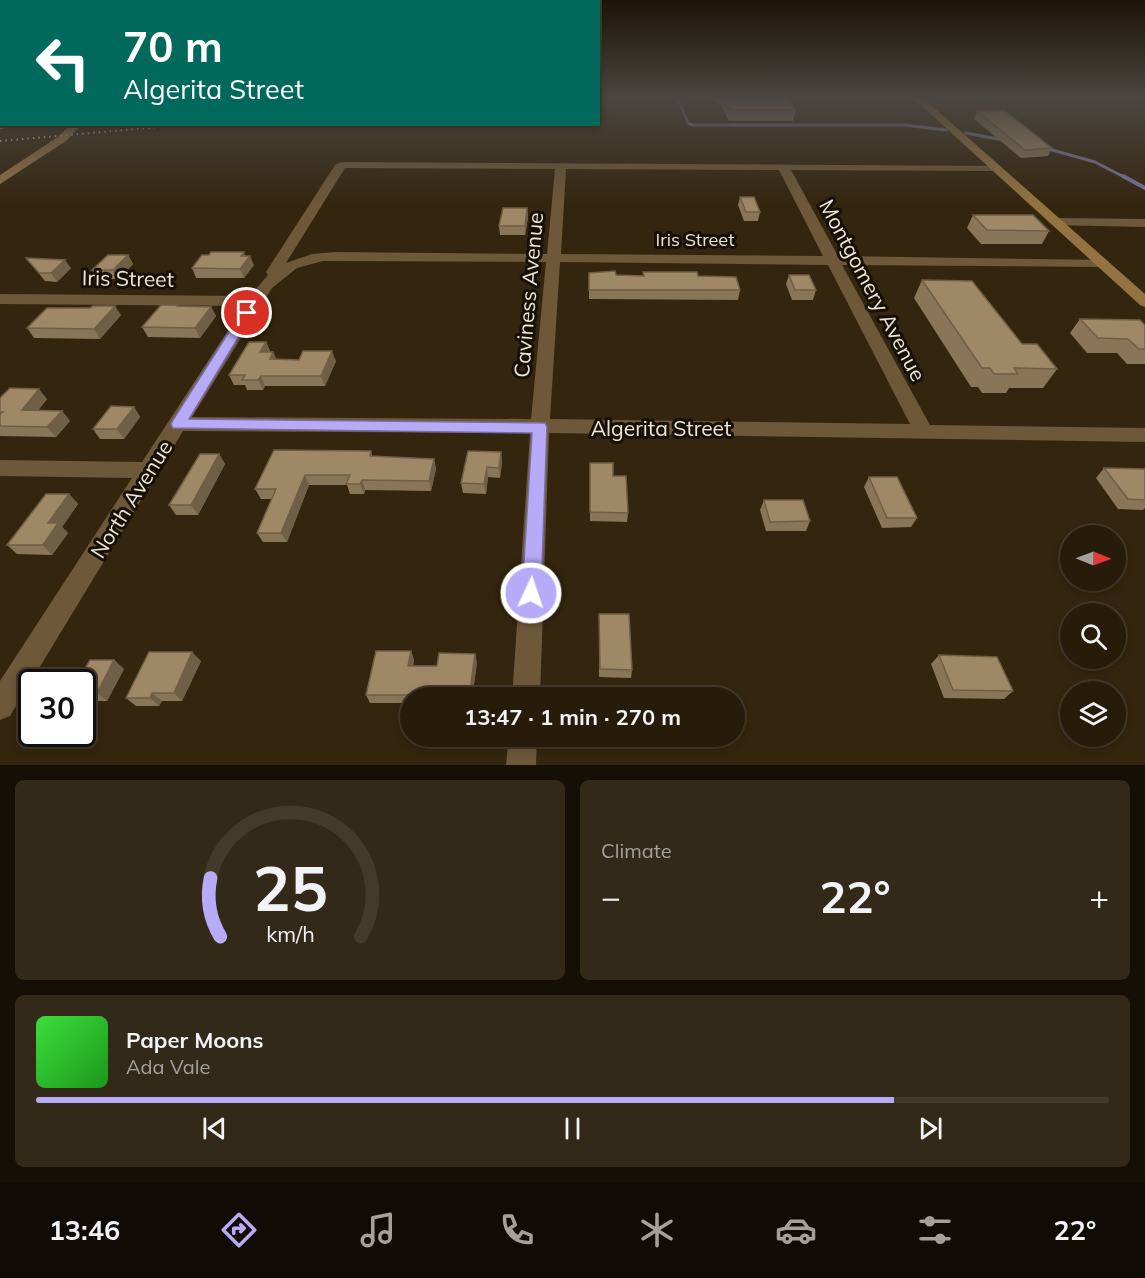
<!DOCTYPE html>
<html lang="en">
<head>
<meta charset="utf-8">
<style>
	:root { --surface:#271c0a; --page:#332918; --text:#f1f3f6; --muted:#a4a19c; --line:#433a2b; --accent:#b7abf8 }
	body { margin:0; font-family:Mulish,sans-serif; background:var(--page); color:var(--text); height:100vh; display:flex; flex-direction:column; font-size:22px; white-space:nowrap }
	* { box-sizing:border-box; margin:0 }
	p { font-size:20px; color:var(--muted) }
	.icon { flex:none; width:33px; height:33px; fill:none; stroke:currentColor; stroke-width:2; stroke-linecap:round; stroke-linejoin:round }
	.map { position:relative; height:765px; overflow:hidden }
	.sheet { display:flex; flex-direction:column; gap:15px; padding:15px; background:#150f06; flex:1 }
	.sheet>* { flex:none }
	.hud { position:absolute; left:0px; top:0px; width:600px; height:126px; box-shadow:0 3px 9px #0003,0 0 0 2px var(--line); background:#00695c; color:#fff; overflow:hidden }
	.needle { width:39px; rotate:91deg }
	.buttons { position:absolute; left:1060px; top:525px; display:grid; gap:12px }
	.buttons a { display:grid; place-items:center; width:66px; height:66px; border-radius:50%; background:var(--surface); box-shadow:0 3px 9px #0003,0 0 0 2px var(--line); font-size:30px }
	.speed { position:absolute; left:18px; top:669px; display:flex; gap:12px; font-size:30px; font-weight:700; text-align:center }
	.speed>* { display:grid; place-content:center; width:78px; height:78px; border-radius:50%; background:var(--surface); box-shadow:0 3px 9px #0003,0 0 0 2px var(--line); line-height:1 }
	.speed .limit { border:3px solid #111; border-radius:9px; background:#fff; color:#111 }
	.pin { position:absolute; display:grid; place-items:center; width:51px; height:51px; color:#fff; margin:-26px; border:3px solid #fff; border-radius:50%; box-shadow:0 2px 6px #0007 }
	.me { position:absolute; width:66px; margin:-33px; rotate:3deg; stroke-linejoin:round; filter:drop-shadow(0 0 4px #0008) }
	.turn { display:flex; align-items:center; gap:21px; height:126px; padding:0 24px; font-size:27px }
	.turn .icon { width:78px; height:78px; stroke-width:2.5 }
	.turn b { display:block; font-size:42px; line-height:51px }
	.big { font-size:45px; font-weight:700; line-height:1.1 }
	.sheet .card { flex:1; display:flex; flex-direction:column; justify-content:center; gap:9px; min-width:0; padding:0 21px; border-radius:9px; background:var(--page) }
	.sheet .dial { align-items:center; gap:0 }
	.dial svg { height:156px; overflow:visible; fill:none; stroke:var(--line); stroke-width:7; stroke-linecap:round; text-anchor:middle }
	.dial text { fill:var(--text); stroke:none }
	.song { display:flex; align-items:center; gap:18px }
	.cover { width:72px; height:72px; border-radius:9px; background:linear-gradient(135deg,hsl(120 70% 55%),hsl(120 70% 35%)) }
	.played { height:6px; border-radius:3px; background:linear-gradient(90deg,var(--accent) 80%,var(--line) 80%) }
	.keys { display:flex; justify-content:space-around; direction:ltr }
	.heat { display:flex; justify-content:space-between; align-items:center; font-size:33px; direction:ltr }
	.sheet .tiles { flex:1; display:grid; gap:15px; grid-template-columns:1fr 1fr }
	.card:last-child { grid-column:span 2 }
	.trip { position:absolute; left:400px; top:687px; width:345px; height:60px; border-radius:30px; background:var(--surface); box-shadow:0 3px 9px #0003,0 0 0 2px var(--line); font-weight:700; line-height:60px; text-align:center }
	.tabs { display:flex; height:96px; justify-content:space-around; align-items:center; background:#100b04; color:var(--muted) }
	.tabs .icon { width:42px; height:42px }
	.tabs .selected { color:var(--accent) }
	.tabs b { font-size:27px; color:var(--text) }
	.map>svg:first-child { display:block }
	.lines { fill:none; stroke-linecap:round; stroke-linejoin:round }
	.stream-far1 { stroke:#797498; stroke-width:3 }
	.stream { stroke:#797498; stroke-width:4 }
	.street { fill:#6d583a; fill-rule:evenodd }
	.secondary { fill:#937341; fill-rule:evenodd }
	.highway { fill:#cb9948; fill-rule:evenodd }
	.rail { stroke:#cabfaf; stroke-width:2; stroke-dasharray:1.5 4; stroke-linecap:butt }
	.wall { fill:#897558 }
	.shaded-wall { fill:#6f5f47 }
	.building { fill:#9f8866; stroke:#6f5f47; stroke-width:1.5 }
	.route { fill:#b7abf8; stroke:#776fa1; stroke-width:1.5 }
	.labels { text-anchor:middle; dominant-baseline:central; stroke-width:6; stroke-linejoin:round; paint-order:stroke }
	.far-street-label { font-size:18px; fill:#f0e6d8; stroke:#161007 }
	.street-label { font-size:21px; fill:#f0e6d8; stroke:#161007 }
</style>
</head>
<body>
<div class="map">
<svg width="1145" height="765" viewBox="0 0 1145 765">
	<rect width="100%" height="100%" fill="#34250e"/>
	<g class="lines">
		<!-- stream-far1 -->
		<path class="stream-far1" d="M678 98 688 123 693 125H904L946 130
			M966 133 1003 140
			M1045 148 1095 162 1126 178"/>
		<!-- stream -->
		<path class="stream" d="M1123 176 1145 188"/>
		<!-- street -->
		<path class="street" d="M341 162 1000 166 1002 168 996 171 791 170 838 256 1107 260 1109 263 1107 266 1102 267 842 265 930 425 1145 428V442L549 433 540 698H512L530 433 183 431 10 716 0 720V681L132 478 0 476V460L142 462 244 306 0 304V294L250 296 268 275 266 272 335 165ZM345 168 555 169 547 254 335 252 312 254 286 263ZM566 169 779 170 823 256 561 254ZM323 261 546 262 531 419 192 417 272 288 297 268ZM560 262 828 265 910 424 550 419Z
			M1057 218 1145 219V227L1052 225 1050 222 1052 219Z
			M509 736H537L536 765H506Z"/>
		<!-- secondary -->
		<path class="secondary" d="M913 98H923L1145 294V307L1140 305Z
			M71 124H82L66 141 0 184V175L58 137Z"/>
		<!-- highway -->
		<path class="highway" d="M0 123 2 124H26L0 129Z"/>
		<!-- rail -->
		<path class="rail" d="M0 141 194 124"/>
	</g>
	<!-- wall -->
	<path class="wall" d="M713 98H787L796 110 793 121H729L720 104Z
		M977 111 1023 125V126L1052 148 1048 156 1021 158 974 119Z
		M740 197 760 212 758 221H744L738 205Z
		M527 208 528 217 525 235H500L499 226Z
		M973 215 1049 231 1042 244H981L967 228Z
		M128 255 133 264 119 279H98L92 270Z
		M246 256 254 265 244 278H196L192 268Z
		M26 258 71 268 57 282 45 281Z
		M643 272 698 276 740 290 738 300 589 299V273L616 275 643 276Z
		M789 275 816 290 813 300H792L786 284Z
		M922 280 1022 344 1057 369 1043 388H1009L1006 393H982L978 387H971L914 298Z
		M179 306 211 307 216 316 200 338 148 337 142 327Z
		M121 315 100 339 34 338 27 328Z
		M1080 319 1145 325V364H1127L1117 353H1087L1070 333Z
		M266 342 270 351V352H273L276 359 336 361 325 386H265L263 390H247L245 385H234L229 375Z
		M0 398 47 399 38 410 62 411 70 421 56 437 0 436Z
		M134 407 140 417 124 439H100L93 429Z
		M371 451 372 456 434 459 436 469 431 491 365 490 364 494H350L347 485H309L287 542H263L257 533 272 499H261L255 489Z
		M501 452 502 462 500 478 488 477 486 494 463 493 461 483Z
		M219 454 225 464 198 515H176L169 505Z
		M590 463 613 476 628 513 627 522 590 521Z
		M1104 468 1145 469V508L1143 510 1118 509 1096 478Z
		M869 477 917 518 911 527 882 528 864 487Z
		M69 494 78 504 62 527 68 533 52 555 17 554 7 545Z
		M764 500 810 521 806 531H766L760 510Z
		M599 614 632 670 631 678 599 677Z
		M411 651 414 660 413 666H437L475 654 477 663 472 698H411V703H370L366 695Z
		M939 655 1013 691 1004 699 944 698 931 664Z
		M114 660 124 669 107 701H83L82 682Z
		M201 661 182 701H162L159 706H136L126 698Z"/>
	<!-- shaded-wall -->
	<path class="shaded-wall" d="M527 208 528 217 525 235V226Z
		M244 252 247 260 250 256 254 265 244 278 240 269 241 256Z
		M128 255 133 264 119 279 113 270Z
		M65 260 71 268 57 282 51 273Z
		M115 306 121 315 100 339 94 329Z
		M211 307 216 316 200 338 195 328Z
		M266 342 270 351 264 362 260 352Z
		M332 351 336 361 325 386 321 376Z
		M273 352 278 362 270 359Z
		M261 376 265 386 263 390 258 380Z
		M39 389 47 399 31 420 22 410Z
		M134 407 140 417 124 439 117 429Z
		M62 411 70 421 56 437 47 427Z
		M501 452 502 462 500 478 499 468Z
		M219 454 225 464 198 515 191 505Z
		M434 459 436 469 431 491 429 481Z
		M487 467 488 477 486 494 484 484Z
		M305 475 309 485 287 542 281 533Z
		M362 480 365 490 364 494 360 484Z
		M69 494 78 504 62 527 68 533 52 555 43 545 48 523Z
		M411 651 414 660 412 674 408 666Z
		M192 652 201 661 182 701 174 693Z
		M475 654 477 663 472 698H469Z
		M114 660 124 669 107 701 97 693Z
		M152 693 162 701 159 706 150 698Z"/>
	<!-- building -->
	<path class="building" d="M724 98H787L796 110H730Z
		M977 111H1005L1052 148 1025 150Z
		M740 197H754L760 212H746Z
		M503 208H527L525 226H499Z
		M973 215H1033L1049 231 987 230Z
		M211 252H244L241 256H250L240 269 192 268 202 255H209Z
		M108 255H128L113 270H92Z
		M26 258 65 260 51 273H39Z
		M615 271 616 275 644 276 643 272H697L698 276 736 277 740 290H589V273Z
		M789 275H809L816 290H795Z
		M922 280 972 281 1022 344H1037L1057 369 1014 368 1018 374H994L990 368H982Z
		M161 305H178L176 306 211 307 195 328 142 327Z
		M93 306H115L94 329 27 328 47 308H90Z
		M1080 319 1140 320 1145 325V349H1139L1128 339 1098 338Z
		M249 342H266L260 352H273L270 359 299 360 303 351H332L321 376H261L258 380H242L245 375H229Z
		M10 388 39 389 22 410 62 411 47 427 0 426V414L3 412H0V398Z
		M111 406 134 407 117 429H93Z
		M274 450 371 451 370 456 434 459 429 481 362 480 360 484H346L350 475H305L281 533H257L276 489H255Z
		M468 451 501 452 499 468 487 467 484 484 461 483Z
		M200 454H219L191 505H169Z
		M590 463H613V476H626L628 513 590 512Z
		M1104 468 1145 469V500L1128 499Z
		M869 477H897L917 518H887Z
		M46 494H69L48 523H58L43 545H7Z
		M764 500H803L810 521 770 522Z
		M599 614H629L632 670 600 669Z
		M376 651H411L408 666H437L439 653 475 654 469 698H421L422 695H366Z
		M149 652H192L174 693H152L150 698H126Z
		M939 655 997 657 1013 691 953 690Z
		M90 660H114L97 693H82V682H77Z"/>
	<!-- sky -->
	<linearGradient id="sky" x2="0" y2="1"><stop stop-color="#1d1408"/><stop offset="0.48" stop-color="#4a4641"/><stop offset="1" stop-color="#4a4641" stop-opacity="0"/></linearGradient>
	<rect width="1145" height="205" fill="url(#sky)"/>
	<!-- route -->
	<path class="route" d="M247 310 253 313 189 419 545 423 547 427 541 593 538 599 531 602 525 599 522 593 532 433 173 428 171 424 173 420 241 313Z"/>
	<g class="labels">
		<!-- far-street labels -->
		<g class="far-street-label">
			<text x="695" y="239">Iris Street</text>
		</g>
		<!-- street labels -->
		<g class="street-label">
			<text transform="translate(128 278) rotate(1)">Iris Street</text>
			<text transform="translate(873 290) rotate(62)">Montgomery Avenue</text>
			<text transform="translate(528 295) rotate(-85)">Caviness Avenue</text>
			<text x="661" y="428">Algerita Street</text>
			<text transform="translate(131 499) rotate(-58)">North Avenue</text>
		</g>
	</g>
</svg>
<div class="buttons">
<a><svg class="needle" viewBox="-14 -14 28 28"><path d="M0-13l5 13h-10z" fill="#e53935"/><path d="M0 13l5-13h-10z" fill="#a4a19c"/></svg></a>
<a><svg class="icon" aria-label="search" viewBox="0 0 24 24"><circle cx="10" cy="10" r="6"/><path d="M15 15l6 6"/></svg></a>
<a><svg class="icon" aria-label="layers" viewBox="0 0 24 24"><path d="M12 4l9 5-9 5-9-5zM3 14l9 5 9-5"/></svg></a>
</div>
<div class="speed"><div class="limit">30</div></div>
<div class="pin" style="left:247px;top:313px;background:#d93025"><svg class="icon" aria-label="arrive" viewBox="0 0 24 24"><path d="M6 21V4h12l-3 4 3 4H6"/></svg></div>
<svg class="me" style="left:531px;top:593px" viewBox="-20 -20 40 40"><circle r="17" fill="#b7abf8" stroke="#fff" stroke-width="3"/><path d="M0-11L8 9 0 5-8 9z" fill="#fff"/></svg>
<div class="trip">13:47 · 1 min · 270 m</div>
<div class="hud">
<div class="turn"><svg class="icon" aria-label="left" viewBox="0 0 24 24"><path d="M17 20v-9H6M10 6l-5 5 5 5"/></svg><div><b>70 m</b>Algerita Street</div></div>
</div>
</div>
<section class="sheet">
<div class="tiles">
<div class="card dial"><svg viewBox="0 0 100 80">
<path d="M14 69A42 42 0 1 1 86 69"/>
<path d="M14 69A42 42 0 0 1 9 39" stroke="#b7abf8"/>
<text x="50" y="56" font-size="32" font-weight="700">25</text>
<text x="50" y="72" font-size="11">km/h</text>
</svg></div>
<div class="card"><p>Climate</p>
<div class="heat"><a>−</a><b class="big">22°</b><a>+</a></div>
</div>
<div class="card">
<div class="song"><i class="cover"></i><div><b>Paper Moons</b><p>Ada Vale</p></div></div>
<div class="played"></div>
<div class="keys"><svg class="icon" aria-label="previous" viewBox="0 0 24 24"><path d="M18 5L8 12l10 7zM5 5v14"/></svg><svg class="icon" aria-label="pause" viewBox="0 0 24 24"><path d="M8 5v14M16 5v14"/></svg><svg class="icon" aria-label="next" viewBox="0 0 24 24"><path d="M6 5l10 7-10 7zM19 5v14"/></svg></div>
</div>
</div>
</section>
<nav class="tabs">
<b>13:46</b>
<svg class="icon selected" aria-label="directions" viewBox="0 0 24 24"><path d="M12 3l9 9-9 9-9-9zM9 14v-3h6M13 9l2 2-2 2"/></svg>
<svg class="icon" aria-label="music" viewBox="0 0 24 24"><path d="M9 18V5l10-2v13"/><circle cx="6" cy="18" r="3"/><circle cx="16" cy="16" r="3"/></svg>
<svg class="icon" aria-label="phone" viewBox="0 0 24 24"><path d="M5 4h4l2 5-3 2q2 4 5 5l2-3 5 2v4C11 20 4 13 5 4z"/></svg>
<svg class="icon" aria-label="climate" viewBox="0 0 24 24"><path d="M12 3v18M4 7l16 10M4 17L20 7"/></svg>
<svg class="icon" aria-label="car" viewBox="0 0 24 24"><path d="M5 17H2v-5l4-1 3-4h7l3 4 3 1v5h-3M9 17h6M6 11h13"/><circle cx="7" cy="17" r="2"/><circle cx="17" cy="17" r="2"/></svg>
<svg class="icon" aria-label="filters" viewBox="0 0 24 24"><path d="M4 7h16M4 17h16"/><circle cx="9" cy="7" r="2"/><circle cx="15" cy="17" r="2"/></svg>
<b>22°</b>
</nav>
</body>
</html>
